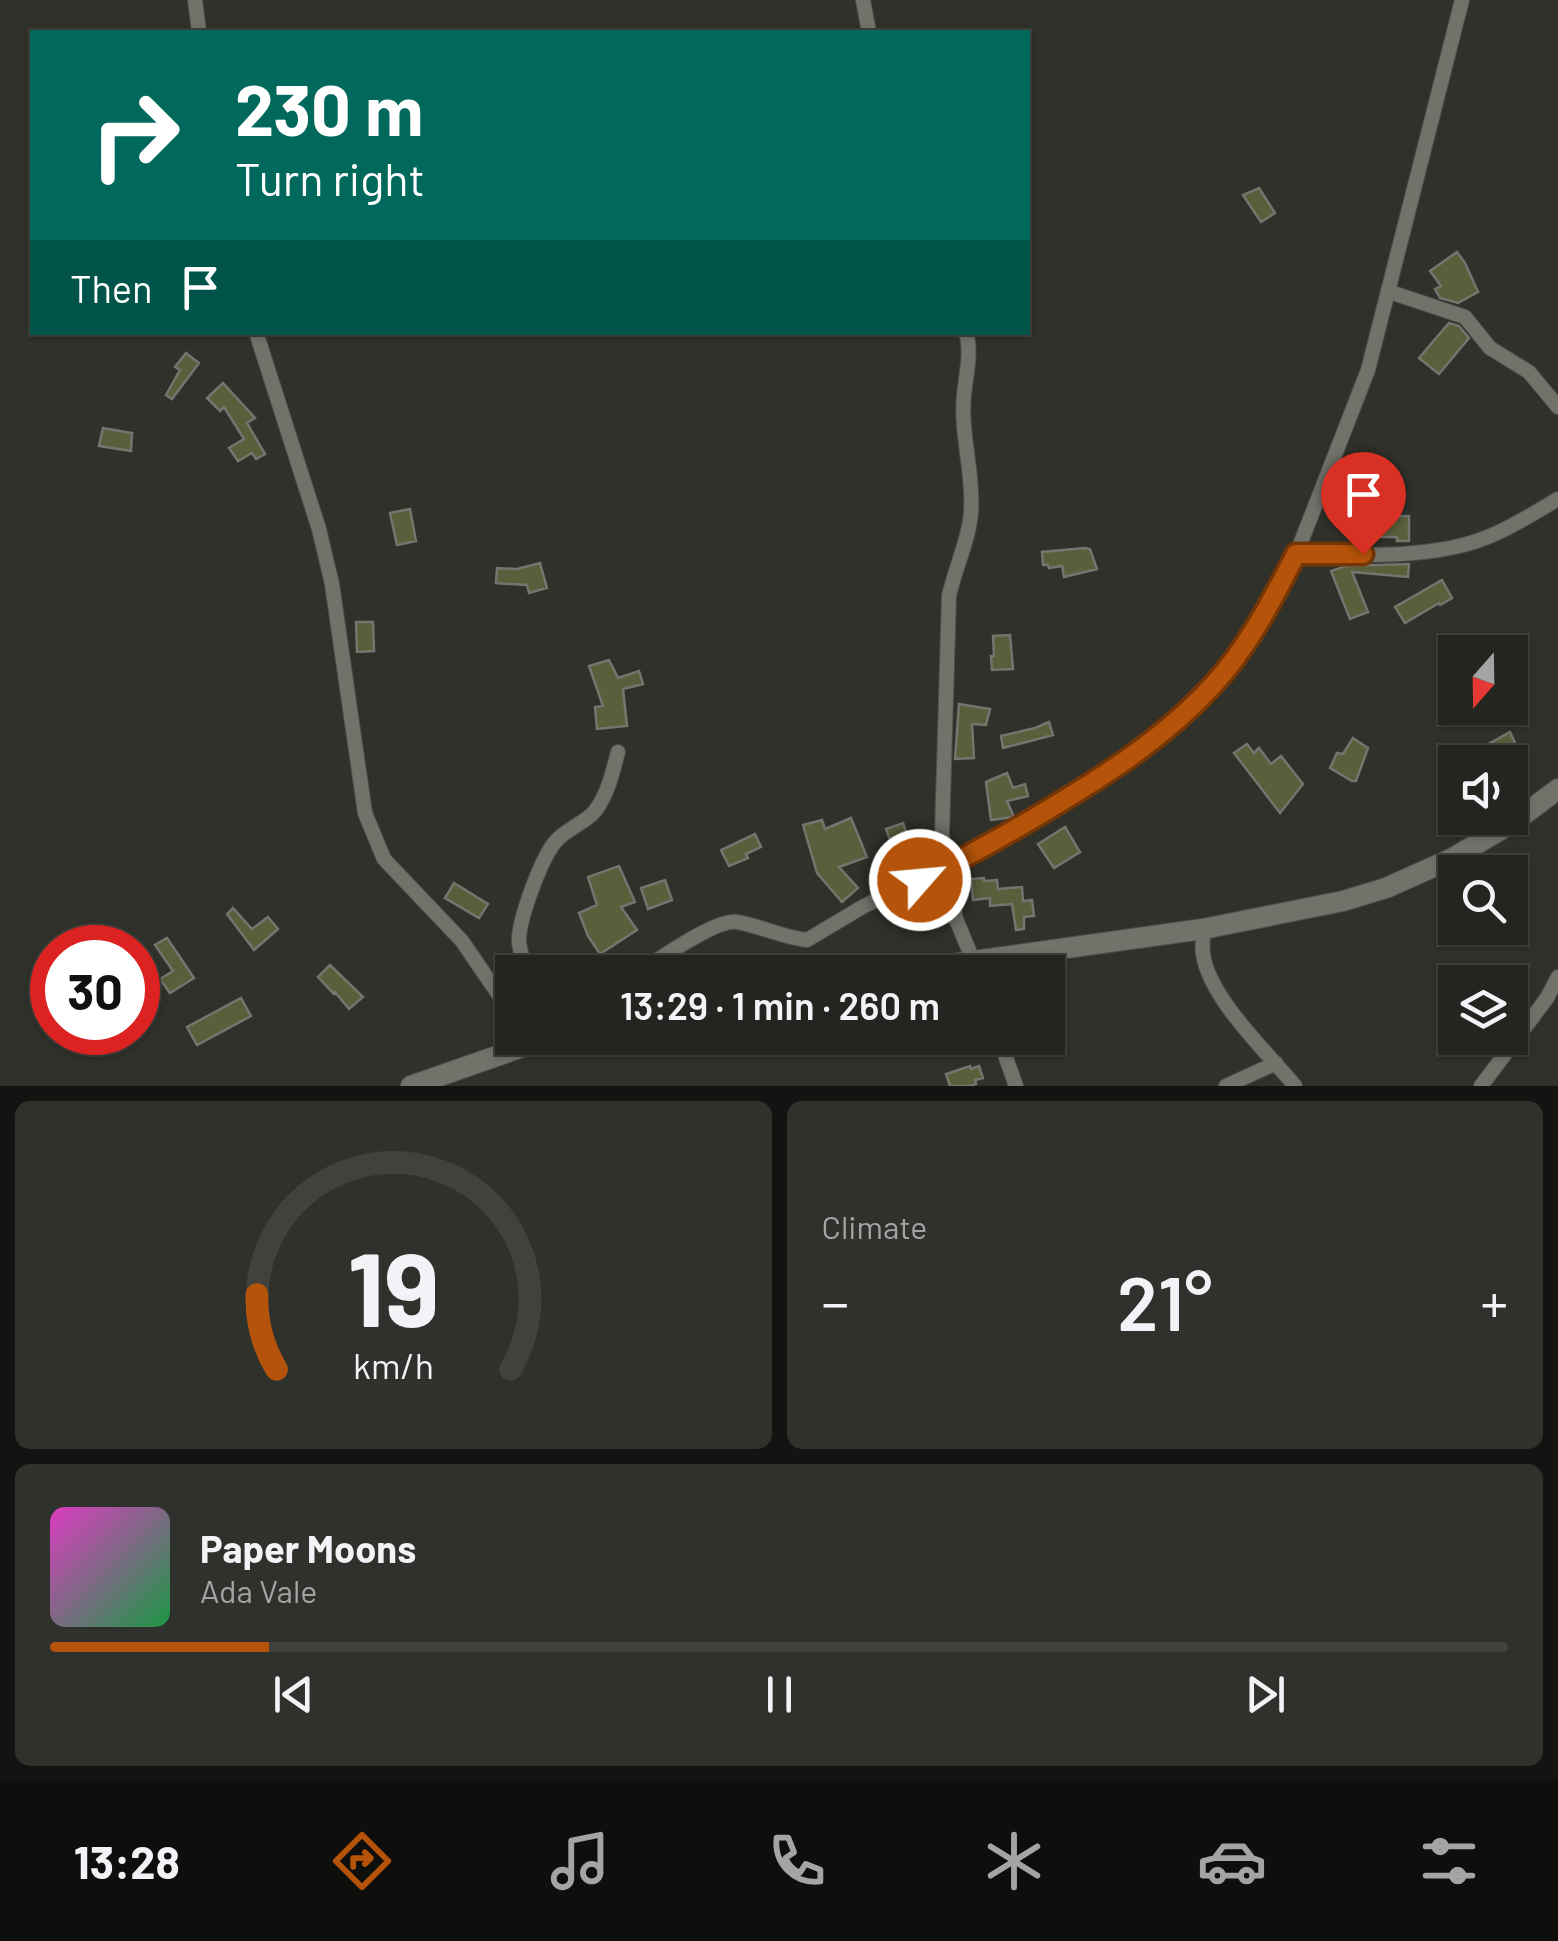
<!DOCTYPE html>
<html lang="en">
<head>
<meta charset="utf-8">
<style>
	:root { --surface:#232520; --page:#2f312d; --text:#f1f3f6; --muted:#a3a5a5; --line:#40423e; --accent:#b45309 }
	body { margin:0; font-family:Barlow,sans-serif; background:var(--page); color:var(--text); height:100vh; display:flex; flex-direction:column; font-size:38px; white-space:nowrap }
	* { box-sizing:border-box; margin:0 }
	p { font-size:32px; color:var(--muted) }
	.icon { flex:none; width:55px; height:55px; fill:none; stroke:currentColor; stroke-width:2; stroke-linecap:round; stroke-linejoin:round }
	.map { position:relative; height:1086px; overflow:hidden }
	.panel { display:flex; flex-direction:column; gap:15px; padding:15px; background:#131412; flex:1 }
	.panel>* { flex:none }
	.banner { position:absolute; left:30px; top:30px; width:1000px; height:305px; border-radius:0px; box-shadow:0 2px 8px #0004,0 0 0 2px var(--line); background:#00695c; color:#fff; overflow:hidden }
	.needle { width:65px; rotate:200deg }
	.fabs { position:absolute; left:1438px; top:635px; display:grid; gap:20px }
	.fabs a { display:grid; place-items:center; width:90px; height:90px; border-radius:0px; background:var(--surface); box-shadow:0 2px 8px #0004,0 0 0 2px var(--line); font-size:50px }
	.speed { position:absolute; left:30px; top:925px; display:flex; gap:20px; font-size:50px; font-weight:700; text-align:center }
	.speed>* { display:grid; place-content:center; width:130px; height:130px; border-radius:50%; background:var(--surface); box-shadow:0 2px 8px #0004,0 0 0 2px var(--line); line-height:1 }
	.speed .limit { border:15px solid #d22; background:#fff; color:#111 }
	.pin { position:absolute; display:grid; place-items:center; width:85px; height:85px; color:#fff; margin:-102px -42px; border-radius:50% 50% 50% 0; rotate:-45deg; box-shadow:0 0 10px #0007 }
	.pin .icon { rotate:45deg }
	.me { position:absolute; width:110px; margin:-55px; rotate:63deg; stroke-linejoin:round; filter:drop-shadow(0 0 8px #0008) }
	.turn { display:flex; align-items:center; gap:35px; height:210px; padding:0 40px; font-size:45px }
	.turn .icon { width:130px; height:130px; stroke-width:2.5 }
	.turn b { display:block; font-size:70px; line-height:85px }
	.then { display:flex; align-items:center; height:95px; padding:0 40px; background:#0003; gap:20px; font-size:38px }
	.big { font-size:75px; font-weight:600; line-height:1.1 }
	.panel .widget { flex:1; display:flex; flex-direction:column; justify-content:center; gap:15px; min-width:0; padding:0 35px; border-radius:15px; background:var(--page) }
	.panel .dial { align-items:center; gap:0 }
	.dial svg { height:260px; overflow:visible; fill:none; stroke:var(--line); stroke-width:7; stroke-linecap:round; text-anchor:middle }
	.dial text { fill:var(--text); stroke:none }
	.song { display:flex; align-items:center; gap:30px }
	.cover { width:120px; height:120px; border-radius:15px; background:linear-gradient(135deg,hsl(310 70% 55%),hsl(140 70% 35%)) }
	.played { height:10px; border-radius:5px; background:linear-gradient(90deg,var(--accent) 15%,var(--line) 15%) }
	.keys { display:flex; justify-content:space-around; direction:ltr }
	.heat { display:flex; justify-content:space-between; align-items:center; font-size:55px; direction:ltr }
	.panel .tiles { flex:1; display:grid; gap:15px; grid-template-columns:1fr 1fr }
	.widget:last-child { grid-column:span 2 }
	.trip { position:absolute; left:495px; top:955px; width:570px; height:100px; border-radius:0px; background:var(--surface); box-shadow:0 2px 8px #0004,0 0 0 2px var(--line); font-weight:600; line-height:100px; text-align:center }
	.dock { display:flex; height:160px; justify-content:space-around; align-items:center; background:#0e0f0d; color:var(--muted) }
	.dock .icon { width:70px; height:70px }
	.dock .current { color:var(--accent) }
	.dock b { font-size:45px; color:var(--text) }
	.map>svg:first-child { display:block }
	.building { fill:#595f3b; stroke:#74756e; stroke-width:2.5 }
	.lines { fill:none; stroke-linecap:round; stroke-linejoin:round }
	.minor-casing { stroke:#4d4f4a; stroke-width:16 }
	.secondary-casing { stroke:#4d4f4a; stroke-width:22 }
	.minor { stroke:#71736b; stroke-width:14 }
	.secondary { stroke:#71736b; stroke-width:20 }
	.route-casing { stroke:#753606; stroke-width:25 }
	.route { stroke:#b45309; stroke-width:18 }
</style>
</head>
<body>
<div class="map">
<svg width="1558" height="1086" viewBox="0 0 1558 1086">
	<rect width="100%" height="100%" fill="#2f312a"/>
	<!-- building -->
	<path class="building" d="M1259 188 1275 213 1261 222 1243 195Z
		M1457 252 1465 263 1478 292 1458 303 1440 298 1435 289 1441 286 1430 271Z
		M1449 323 1459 326 1469 338 1439 374 1419 358Z
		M186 353 199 363 172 399 166 395 180 370 175 367Z
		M223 383 255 418 247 423 265 454 256 459 252 453 238 461 229 448 244 439 224 407 220 411 207 398Z
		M103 428 132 433 131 451 99 446Z
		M410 509 416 541 397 545 390 513Z
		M1377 516H1409V541H1397V537H1377Z
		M1085 548 1090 549 1097 569 1064 577 1062 566 1049 568 1048 565H1043L1042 552Z
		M540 563 547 588 529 593 527 585 496 583 497 568 517 569Z
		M1409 564 1408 577 1352 572 1368 612 1350 619 1331 571 1346 566Z
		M1442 580 1452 598 1440 605 1439 603 1405 623 1395 607Z
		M356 622H373L374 651 357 652Z
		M1010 635 1013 669 992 670 991 656H994L993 636Z
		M609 660 618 678 639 671 643 684 623 689 627 726 597 729 595 707 603 706 589 666Z
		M959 704 990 709 986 725 972 724 974 758 955 759Z
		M1049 722 1053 735 1003 748 1001 736 1035 728Z
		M1510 732 1516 745 1498 753 1503 762H1474L1469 755Z
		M1353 738 1368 748 1356 781H1352L1330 768 1337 753 1343 754Z
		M1247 744 1254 753 1259 748 1271 764 1281 756 1303 784 1280 813 1234 753Z
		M1007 773 1013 788 1025 784 1028 796 1007 801 1014 817 991 820 986 782Z
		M851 818 867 857 839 867 858 888 842 902 817 873 803 825 822 820 825 829Z
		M903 823 914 854 897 860 886 829Z
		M1065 827 1080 852 1054 868 1038 844Z
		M755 834 761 847 746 854 748 858 729 866 721 850Z
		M619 866 635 902 621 907 637 930 600 954 588 936 579 913 597 905 588 877Z
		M984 878V881L997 880 998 889 1022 887 1023 901 1032 900 1034 916 1024 917V929L1016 930 1012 904 990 906V898L973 900 971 879Z
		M665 880 672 900 648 909 641 888Z
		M454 883 488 904 479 918 445 898Z
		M233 908 252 929 268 917 278 929 254 950 227 914Z
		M167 938 194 978 170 993 160 979 173 971 155 945Z
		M330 965 363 997 349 1009 335 992 334 994 318 977Z
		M241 998 251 1016 197 1045 187 1027Z
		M970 1066 971 1069 979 1066 983 1078 975 1080 976 1084 970 1086H950L946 1074Z"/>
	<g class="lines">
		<defs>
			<path id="minor" d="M195 0 199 32
				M863 0 869 32
				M1390 292 1465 317 1490 348 1529 372 1558 407
				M256 332 319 529 332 584 365 813 384 859 462 941 512 1014
				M1296 555C1352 554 1413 559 1467 544 1500 535 1529 516 1558 499
				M1203 929C1203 937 1202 946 1203 954 1209 998 1267 1052 1295 1086
				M528 972C524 963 520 953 519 942 518 921 542 855 557 840 568 828 585 823 595 811 608 794 613 771 618 752
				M639 972C658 960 717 918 737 922 761 926 781 937 807 940L864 906 945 868 942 834 949 596C955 568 969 540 971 512 974 473 960 434 964 395 966 374 972 353 966 332
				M978 972 956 919 945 868 1090 786 1158 738 1215 683 1255 629 1296 555 1368 370 1462 0
				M999 1038 1016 1086
				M1226 1086 1276 1063
				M1481 1086 1547 998 1558 977"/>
			<path id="secondary" d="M894 972 1203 929 1343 901 1386 888 1451 859 1514 822 1558 789
				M411 1086 548 1038"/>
		</defs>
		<!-- minor casing -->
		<use href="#minor" class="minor-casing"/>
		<!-- secondary casing -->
		<use href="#secondary" class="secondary-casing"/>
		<!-- minor -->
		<use href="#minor" class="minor"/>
		<!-- secondary -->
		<use href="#secondary" class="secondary"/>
	</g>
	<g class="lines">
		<defs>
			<path id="route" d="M920 880C957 862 993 842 1029 821 1095 782 1161 742 1214 684 1248 647 1273 599 1296 554H1363"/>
		</defs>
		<!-- route casing -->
		<use href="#route" class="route-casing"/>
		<!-- route -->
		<use href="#route" class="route"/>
	</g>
</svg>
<div class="fabs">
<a><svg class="needle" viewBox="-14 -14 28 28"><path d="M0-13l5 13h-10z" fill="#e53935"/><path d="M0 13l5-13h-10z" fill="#a3a5a5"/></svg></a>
<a><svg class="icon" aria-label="sound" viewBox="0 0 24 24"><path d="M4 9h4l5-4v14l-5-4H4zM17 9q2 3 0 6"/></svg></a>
<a><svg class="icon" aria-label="search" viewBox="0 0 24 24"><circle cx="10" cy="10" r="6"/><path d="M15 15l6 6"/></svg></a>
<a><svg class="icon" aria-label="layers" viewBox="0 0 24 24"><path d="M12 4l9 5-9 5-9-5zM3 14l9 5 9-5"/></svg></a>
</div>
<div class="speed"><div class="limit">30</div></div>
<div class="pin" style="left:1363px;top:554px;background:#d93025"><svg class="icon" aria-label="arrive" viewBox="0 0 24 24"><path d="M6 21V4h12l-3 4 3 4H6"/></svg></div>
<svg class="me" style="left:920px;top:880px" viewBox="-20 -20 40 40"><circle r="17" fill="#b45309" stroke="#fff" stroke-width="3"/><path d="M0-11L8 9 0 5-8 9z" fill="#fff"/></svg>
<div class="trip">13:29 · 1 min · 260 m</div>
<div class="banner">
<div class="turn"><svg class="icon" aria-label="right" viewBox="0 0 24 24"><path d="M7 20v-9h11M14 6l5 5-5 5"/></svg><div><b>230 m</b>Turn right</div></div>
<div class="then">Then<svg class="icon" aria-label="arrive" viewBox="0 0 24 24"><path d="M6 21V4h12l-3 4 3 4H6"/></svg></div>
</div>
</div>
<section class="panel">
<div class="tiles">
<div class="widget dial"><svg viewBox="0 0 100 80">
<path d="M14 69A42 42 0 1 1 86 69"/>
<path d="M14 69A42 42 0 0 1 8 46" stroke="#b45309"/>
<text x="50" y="56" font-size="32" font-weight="700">19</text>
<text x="50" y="72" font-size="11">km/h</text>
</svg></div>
<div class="widget"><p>Climate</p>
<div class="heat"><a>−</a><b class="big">21°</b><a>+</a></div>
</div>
<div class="widget">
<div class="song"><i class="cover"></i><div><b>Paper Moons</b><p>Ada Vale</p></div></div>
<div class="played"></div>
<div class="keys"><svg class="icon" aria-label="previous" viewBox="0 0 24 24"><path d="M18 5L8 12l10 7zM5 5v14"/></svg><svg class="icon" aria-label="pause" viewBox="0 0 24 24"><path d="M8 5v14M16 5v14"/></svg><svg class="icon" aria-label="next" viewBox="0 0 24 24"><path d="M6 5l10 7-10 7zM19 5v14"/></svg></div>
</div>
</div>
</section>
<nav class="dock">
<b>13:28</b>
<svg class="icon current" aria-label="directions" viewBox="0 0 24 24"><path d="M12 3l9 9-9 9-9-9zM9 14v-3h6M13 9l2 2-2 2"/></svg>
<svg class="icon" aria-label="music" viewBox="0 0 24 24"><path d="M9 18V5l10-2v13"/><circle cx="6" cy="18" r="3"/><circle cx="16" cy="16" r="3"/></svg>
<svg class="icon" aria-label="phone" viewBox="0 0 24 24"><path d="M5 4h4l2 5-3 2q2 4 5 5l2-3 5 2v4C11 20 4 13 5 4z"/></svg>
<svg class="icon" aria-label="climate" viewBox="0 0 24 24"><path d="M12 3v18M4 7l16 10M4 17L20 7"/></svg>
<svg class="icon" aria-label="car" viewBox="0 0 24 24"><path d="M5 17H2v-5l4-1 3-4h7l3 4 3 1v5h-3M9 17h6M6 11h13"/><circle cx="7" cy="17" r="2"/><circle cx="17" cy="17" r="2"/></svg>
<svg class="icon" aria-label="filters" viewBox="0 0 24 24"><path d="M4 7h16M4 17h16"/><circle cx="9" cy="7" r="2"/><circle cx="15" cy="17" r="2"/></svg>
</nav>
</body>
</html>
